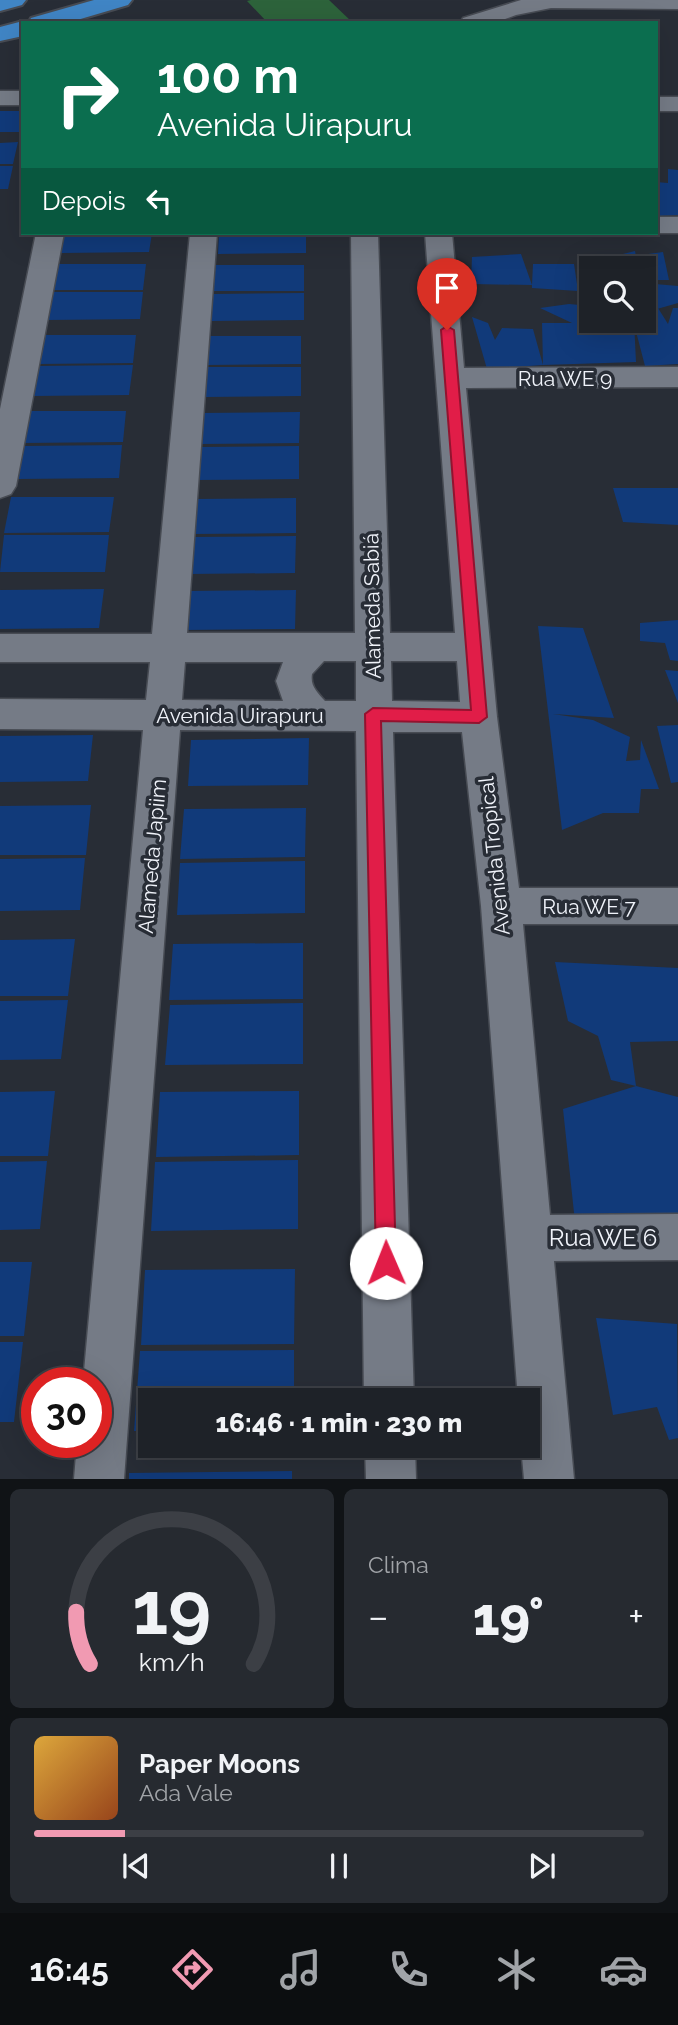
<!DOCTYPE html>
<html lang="pt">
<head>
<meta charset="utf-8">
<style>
	:root { --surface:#1e2228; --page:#262a30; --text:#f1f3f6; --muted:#a1a4a8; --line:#3c3f45; --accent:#f19ab2 }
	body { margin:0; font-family:Raleway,sans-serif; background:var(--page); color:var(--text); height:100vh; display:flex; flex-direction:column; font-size:26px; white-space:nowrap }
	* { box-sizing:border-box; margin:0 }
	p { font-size:23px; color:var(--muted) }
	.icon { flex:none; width:38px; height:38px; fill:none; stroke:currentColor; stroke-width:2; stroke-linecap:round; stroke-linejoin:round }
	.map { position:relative; height:1479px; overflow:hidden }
	.panel { display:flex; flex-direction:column; gap:10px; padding:10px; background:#101316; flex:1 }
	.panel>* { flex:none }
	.top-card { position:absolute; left:21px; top:21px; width:637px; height:214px; border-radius:0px; box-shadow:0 7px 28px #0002,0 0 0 2px var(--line); background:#0b6e4f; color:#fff; overflow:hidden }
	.controls { position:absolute; left:579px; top:256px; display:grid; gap:14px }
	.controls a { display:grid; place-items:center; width:77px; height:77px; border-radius:0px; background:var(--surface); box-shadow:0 7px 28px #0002,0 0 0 2px var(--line); font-size:35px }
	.speed { position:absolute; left:21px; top:1367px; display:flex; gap:14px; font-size:35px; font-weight:700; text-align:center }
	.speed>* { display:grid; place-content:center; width:91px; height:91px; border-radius:50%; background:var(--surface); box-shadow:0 7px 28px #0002,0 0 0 2px var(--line); line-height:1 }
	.speed .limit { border:10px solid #d22; background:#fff; color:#111 }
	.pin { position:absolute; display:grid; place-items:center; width:60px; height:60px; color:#fff; margin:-72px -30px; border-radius:50% 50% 50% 0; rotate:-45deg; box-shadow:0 0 7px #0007 }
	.pin .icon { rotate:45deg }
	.me { position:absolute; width:77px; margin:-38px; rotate:359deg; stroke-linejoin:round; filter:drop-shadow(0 0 5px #0008) }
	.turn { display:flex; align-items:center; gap:24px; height:147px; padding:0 21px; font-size:32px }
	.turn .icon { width:91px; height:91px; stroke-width:2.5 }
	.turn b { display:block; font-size:49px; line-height:60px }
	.then { display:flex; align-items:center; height:66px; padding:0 21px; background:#0003; gap:14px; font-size:26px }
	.big { font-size:52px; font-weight:800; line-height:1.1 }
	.panel .tile { flex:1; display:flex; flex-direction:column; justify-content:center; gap:10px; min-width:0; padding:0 24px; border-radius:10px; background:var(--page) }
	.panel .dial { align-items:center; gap:0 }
	.dial svg { height:182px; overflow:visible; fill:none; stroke:var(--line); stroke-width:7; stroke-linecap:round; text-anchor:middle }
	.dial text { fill:var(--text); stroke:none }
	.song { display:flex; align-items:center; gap:21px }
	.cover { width:84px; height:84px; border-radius:10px; background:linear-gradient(135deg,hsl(40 70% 55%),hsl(20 70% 35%)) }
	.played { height:7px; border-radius:4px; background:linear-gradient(90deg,var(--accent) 15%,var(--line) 15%) }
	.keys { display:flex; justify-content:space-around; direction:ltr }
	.heat { display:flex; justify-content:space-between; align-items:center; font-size:38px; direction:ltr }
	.panel .tiles { flex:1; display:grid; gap:10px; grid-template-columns:1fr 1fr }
	.tile:last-child { grid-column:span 2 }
	.trip { position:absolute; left:138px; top:1388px; width:402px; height:70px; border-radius:0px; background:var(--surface); box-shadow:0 7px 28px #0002,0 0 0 2px var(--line); font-weight:800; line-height:70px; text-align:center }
	.dock { display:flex; height:112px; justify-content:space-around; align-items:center; background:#0c0e10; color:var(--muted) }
	.dock .icon { width:49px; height:49px }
	.dock .selected { color:var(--accent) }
	.dock b { font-size:32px; color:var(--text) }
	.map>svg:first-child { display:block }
	.green { fill:#2d633b }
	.building { fill:#113a7a }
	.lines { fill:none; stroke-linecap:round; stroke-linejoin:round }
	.street-casing { stroke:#474b53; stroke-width:3 }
	.primary-casing { stroke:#474b53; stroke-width:4 }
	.street { fill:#757b86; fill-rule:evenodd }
	.primary { fill:#4085c5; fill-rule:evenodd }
	.route { fill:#e11d48; stroke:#92132f; stroke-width:2 }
	.labels { text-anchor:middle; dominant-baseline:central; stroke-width:7; stroke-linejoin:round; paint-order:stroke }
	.street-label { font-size:21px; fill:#f0f3fa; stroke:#282d36 }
	.near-street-label { font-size:24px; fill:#f0f3fa; stroke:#282d36 }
</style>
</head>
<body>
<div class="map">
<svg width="678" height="1479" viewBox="0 0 678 1479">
	<rect width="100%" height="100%" fill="#282d36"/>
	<!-- green -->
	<path class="green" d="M251 0H329L353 23H268L247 1Z"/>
	<!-- building -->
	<path class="building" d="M0 111H23L22 132H0Z
		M18 142 13 164H0V143Z
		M0 166H13L8 189H0Z
		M668 169 678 170V215L656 216V182L668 183Z
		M65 233H152L149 252 61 253Z
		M219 233H306V253L218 254Z
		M635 251 638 268H623L619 255Z
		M663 252 669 280H646L641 255Z
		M521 254 532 285 533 264H574L578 291 532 288V285L471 284 472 257Z
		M612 258 614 268H592V280H584L580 259Z
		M57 264H146L143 290H53Z
		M215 265H304V291H213Z
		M644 283 678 286V303L657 309 658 296 644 298Z
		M52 292H143L140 319 47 320Z
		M304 293V320L211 321 213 294Z
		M644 300H653L668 324 673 308H678V364L645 366 633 320H644Z
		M569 304 580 305 585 325 634 321 636 362 543 365 542 323H572L540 308Z
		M472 317 488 323 495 340 502 328 533 329 543 365 487 369Z
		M43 335H136L133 363 38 364Z
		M208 336H301V364L206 365Z
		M133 365 129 395 32 396 38 366Z
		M206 367H301V396L204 397Z
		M28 411H126L123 442 23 443Z
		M300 412 299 443 200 444 202 413Z
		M122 445 119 478 17 479 22 446Z
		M299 446V479L197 480 200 447Z
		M613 488H678V525L623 522Z
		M11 497H114L109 532 4 533Z
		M296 498V533L191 534 193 499Z
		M4 535H109L105 572H0Z
		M296 536 295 573 188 574 190 537Z
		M104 589 99 628 0 629V590Z
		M296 590 295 629 185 630 187 591Z
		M678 620V661L670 660 665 643 640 641V623Z
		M538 626 583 628 614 718 553 714 593 720 630 737 626 761 640 760 641 740 659 789H641L639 813H603L562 830Z
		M665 670 678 671V703Z
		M678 725V782L671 783 657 726Z
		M93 735 88 781 0 782V736Z
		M309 738 308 785 188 786 191 740Z
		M91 805 86 855H0V806Z
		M306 808 305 857 180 859 184 809Z
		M85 858 80 910 0 911V859Z
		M305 861V913L177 915 180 863Z
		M75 939 68 996H0V940Z
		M303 943V999L169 1000 173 944Z
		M555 962 678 968V1041L630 1042 636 1086 678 1097V1220L575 1222 563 1109 636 1086 611 1080 598 1036 568 1021Z
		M68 1000 61 1059 0 1060V1001Z
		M303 1003V1064L165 1065 170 1005Z
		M55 1091 48 1156H0V1092Z
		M299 1091V1155L156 1157 160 1092Z
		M298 1160V1229L151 1231 155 1162Z
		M47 1161 40 1229 0 1230V1162Z
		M0 1262H32L24 1336H0Z
		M295 1269 294 1344 141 1345 145 1270Z
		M596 1318 677 1324 678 1438 669 1440 657 1407 613 1415Z
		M0 1342H23L14 1422H0Z
		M294 1350V1400H150V1431H134L140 1351Z
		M292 1471V1479H129V1473Z"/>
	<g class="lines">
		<defs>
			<path id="street" d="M521 0H678V9L551 8 516 15 494 23H460L463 18Z
				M0 91H23V105H0Z
				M656 97H678V111H656Z
				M656 217H678V233H653H656Z
				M36 233H64L16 486 11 494 0 498V409Z
				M190 233H217L187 633H355L351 233H378L390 633H455L425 233H452L464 368 678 367V387L466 388 497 717 519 888H678V924H523L550 1215 678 1214V1260L554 1261 574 1479H524L521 1446H528V1400H518L481 906 462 732H393L414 1400H364L356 731 180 730 124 1479H74L77 1442H96V1382H83L143 730 0 729V699L146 700 150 662H0V634H152ZM324 661H356V701H325C317 692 310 686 312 674ZM391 661H457L460 702 392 701ZM185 662H283L276 681 283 701 182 700Z
				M365 1446H415L416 1479H366Z"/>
			<path id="primary" d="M0 0H26L22 5 0 11Z
				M94 0H132L128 5 67 23H23V36L0 41V27L23 21 29 22 31 18Z"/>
		</defs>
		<!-- street casing -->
		<use href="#street" class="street-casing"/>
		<!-- primary casing -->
		<use href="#primary" class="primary-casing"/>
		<!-- street -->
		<use href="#street" class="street"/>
		<!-- primary -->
		<use href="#primary" class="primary"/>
	</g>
	<!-- route -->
	<path class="route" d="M447 326 454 330 487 717 479 723 381 721 396 1263 393 1270 386 1273 379 1270 376 1263 365 714 373 708 471 710 441 330Z"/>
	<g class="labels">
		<!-- street labels -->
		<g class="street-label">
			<text x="565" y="378">Rua WE 9</text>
			<text transform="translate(372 606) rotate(-91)">Alameda Sabiá</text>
			<text x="240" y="715">Avenida Uirapuru</text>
			<text transform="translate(152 856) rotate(-85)">Alameda Japiim</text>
			<text transform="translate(494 856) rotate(-96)">Avenida Tropical</text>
			<text x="589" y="906">Rua WE 7</text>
		</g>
		<!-- near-street labels -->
		<g class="near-street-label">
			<text x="603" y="1237">Rua WE 6</text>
		</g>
	</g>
</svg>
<div class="controls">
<a><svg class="icon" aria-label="search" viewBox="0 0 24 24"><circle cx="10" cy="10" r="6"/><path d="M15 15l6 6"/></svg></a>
</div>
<div class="speed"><div class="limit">30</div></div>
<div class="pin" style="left:447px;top:330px;background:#d93025"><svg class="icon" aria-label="arrive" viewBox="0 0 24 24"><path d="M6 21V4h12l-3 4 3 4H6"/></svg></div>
<svg class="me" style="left:386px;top:1263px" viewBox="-20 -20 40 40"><circle r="19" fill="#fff"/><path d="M0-13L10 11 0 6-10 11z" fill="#e11d48"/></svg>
<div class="trip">16:46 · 1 min · 230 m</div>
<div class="top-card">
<div class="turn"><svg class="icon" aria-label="right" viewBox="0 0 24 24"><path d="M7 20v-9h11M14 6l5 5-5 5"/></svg><div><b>100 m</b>Avenida Uirapuru</div></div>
<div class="then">Depois<svg class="icon" aria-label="left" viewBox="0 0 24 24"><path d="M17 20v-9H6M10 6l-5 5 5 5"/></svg></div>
</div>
</div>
<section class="panel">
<div class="tiles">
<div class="tile dial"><svg viewBox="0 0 100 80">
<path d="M14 69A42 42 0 1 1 86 69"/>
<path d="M14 69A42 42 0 0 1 8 46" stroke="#f19ab2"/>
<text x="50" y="56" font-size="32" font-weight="700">19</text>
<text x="50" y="72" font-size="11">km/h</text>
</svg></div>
<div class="tile"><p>Clima</p>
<div class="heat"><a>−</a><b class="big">19°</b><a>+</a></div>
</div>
<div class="tile">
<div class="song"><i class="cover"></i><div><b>Paper Moons</b><p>Ada Vale</p></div></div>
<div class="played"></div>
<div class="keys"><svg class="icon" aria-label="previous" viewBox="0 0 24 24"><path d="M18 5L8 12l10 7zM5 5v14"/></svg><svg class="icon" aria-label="pause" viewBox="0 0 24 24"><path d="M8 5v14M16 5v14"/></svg><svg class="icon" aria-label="next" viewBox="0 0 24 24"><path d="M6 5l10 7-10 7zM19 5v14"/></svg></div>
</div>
</div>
</section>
<nav class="dock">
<b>16:45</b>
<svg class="icon selected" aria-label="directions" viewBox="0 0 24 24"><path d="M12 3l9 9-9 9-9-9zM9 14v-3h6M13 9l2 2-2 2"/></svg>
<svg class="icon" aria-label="music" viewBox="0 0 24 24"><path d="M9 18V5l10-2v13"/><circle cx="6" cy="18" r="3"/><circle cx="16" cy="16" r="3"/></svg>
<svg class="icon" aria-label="phone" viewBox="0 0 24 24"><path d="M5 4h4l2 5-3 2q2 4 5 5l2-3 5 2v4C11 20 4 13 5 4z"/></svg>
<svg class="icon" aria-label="climate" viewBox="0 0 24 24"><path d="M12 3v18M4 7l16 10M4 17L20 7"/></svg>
<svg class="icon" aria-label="car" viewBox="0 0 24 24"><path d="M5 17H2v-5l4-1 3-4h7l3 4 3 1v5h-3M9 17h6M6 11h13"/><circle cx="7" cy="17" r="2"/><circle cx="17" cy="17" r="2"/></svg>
</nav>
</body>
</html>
